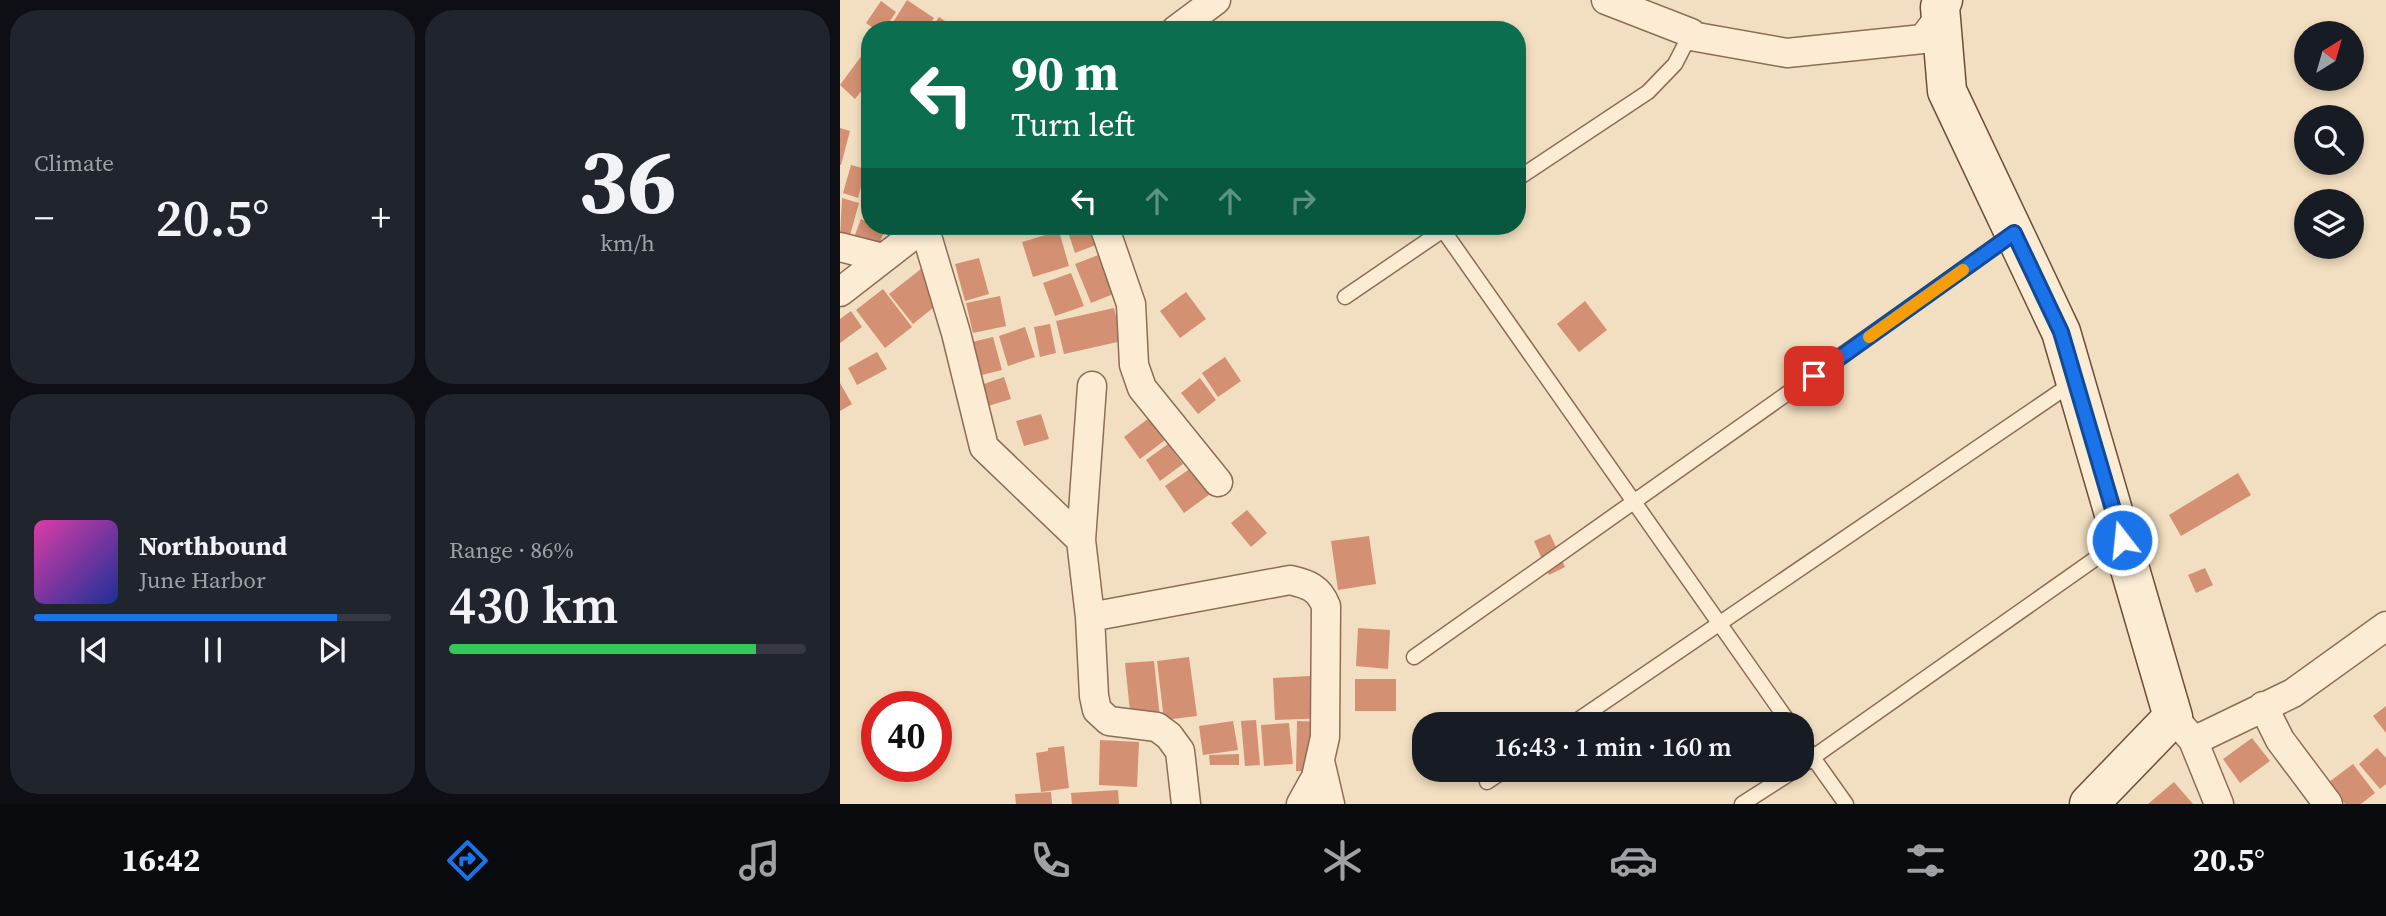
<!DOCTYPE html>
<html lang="en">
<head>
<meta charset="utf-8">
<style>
	:root { --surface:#171b24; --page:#20242c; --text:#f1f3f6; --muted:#9ea1a6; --line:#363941; --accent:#1a73e8 }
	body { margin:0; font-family:"Source Serif 4",serif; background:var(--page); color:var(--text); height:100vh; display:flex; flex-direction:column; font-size:26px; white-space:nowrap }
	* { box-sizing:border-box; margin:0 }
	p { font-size:23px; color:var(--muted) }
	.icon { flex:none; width:38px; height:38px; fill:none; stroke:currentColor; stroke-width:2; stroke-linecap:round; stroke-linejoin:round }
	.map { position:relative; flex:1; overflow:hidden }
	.side { display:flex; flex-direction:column; gap:10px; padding:10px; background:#0d0f14; width:840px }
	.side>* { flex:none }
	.guide { position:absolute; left:21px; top:21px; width:665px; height:214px; border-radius:28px; box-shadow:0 4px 10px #0003; background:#0b6e4f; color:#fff; overflow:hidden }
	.needle { width:46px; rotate:37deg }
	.fabs { position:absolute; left:1454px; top:21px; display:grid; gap:14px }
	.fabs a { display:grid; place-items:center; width:70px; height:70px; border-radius:50%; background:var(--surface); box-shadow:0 4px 10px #0003; font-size:35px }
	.speed { position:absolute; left:21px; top:691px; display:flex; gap:14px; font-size:35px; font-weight:700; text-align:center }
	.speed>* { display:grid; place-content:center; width:91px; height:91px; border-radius:50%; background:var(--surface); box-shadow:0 4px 10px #0003; line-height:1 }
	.speed .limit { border:10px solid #d22; background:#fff; color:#111 }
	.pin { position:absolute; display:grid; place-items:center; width:60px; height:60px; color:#fff; margin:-30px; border-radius:14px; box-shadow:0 4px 10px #0006 }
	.me { position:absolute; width:77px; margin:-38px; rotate:344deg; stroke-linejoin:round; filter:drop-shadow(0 0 5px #0008) }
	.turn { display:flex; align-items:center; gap:24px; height:147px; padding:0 35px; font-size:32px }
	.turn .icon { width:91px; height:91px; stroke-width:2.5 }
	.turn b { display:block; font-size:49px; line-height:60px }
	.lanes { display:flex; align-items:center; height:66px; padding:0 35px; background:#0003; justify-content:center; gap:35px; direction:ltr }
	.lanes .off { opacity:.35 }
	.big { font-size:52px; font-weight:600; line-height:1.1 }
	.side .tile { flex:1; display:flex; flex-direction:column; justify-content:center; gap:10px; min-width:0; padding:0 24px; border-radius:28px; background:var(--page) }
	.side .dial { align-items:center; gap:0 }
	.dial b { font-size:91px; line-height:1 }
	.song { display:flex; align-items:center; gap:21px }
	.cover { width:84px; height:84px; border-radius:10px; background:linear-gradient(135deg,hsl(320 70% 55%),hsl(230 70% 35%)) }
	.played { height:7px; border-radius:4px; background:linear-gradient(90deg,var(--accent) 85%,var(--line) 85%) }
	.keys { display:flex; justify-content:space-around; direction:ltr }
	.heat { display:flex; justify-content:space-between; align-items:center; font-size:38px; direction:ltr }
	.charge { height:10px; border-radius:5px; background:linear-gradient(90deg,#34c759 86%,var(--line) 0) }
	.side .tiles { flex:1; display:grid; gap:10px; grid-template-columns:repeat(2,1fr) }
	.trip { position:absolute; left:572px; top:712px; width:402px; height:70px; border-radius:28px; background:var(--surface); box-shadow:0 4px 10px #0003; font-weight:600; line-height:70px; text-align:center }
	.dock { display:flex; height:112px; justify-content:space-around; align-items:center; background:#090b0e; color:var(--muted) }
	.dock .icon { width:49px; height:49px }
	.dock .active { color:var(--accent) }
	.dock b { font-size:32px; color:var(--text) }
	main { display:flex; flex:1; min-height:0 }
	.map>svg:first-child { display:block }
	.building { fill:#d49072 }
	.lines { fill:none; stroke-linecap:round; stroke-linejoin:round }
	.lane-casing { stroke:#8d6d56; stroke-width:17 }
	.street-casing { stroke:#8d6d56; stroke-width:31 }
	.secondary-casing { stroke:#6f4e39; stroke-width:41 }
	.lane { stroke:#fcecd4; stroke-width:14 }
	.street { stroke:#fcecd4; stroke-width:28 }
	.secondary { stroke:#fcecd4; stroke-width:38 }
	.route-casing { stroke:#114b97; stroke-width:18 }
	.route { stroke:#1a73e8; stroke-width:12 }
	.slow { stroke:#f59e0b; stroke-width:12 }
</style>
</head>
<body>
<main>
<section class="side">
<div class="tiles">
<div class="tile"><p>Climate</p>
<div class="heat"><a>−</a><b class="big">20.5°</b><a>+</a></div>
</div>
<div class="tile dial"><b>36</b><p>km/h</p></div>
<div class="tile">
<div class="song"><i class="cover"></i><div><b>Northbound</b><p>June Harbor</p></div></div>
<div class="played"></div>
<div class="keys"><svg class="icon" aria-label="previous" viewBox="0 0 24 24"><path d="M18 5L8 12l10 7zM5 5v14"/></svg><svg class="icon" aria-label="pause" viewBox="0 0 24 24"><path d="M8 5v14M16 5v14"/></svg><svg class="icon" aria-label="next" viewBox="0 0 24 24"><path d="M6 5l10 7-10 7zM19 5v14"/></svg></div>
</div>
<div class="tile"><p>Range · 86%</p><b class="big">430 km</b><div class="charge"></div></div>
</div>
</section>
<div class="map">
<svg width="1546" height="804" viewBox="0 0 1546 804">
	<rect width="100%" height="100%" fill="#f2dec0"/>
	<!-- building -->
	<path class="building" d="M67 0 94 18 86 30H48Z
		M41 1 56 12 44 30H36L26 23Z
		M99 17 114 27 111 30H90Z
		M28 47 30 80 15 99 0 85Z
		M0 128 10 131 1 165H0Z
		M11 165 26 169 18 198 3 193Z
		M2 198 19 203 9 239 0 237Z
		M21 219 30 223V226L45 228 38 249 13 240Z
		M237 226H255L261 243 235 253 227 229Z
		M219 231 229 266 193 277 182 242Z
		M266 252 281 291 251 303 235 264Z
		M139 258 149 294 125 301 115 264Z
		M81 269 104 299 73 324 49 294Z
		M231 273 244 306 215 316 203 283Z
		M43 289 72 327 45 348 16 310Z
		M346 292 366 319 340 338 320 311Z
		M160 296 166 326 133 333 126 303Z
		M745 301 767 330 739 352 717 324Z
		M274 308 282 341 224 354 216 321Z
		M11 311 22 327 0 343V319Z
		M210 324 216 353 200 357 194 327Z
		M185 327 195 357 168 366 159 336Z
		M153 337 162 370 138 376 128 343Z
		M37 352 47 369 17 385 8 368Z
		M385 357 401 381 378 397 362 373Z
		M164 377 171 399 145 407 138 386Z
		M360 378 376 400 358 414 341 393Z
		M0 383 12 404 0 411Z
		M201 414 209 439 184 446 176 421Z
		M313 415 329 437 300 459 284 437Z
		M328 444 343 464 320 481 306 460Z
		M351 468 370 494 344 513 325 486Z
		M1398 473 1411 495 1341 536 1329 515Z
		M407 510 427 533 411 547 391 523Z
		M710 534 725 567 709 575 694 541Z
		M529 536 536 584 498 590 491 541Z
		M1365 568 1373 585 1356 593 1348 575Z
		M518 628 550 630 548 669 516 666Z
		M349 657 357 716 324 720 317 661Z
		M314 661 320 718 291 721 285 663Z
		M487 675 490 718 435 720 433 678Z
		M515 679H556V711H515Z
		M1546 706V733L1533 716Z
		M416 720 420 765 405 766 401 721Z
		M393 721 398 750 363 755 359 726Z
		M457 721 490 722 489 772 456 771Z
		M449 723 453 764 424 766 421 725Z
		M1412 738 1430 761 1400 783 1383 759Z
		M260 740 299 742 297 787 259 785Z
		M224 746 229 788 201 792 196 753 208 751V748Z
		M1537 748 1546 758V784L1540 789 1519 764Z
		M399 754V765H370L369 755Z
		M1513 764 1535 793 1521 804H1505L1489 782Z
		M1334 782 1353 804H1308Z
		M278 790 279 804H232L231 793Z
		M211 792 212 804H176L175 794Z"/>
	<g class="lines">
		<defs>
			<path id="lane" d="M677 179 808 92 835 64 851 33
				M603 230 950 724
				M505 297 609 226
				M574 657 1173 234
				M732 724 1234 382
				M962 742 1006 804
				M962 765 1279 542
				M647 782 665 770
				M902 804 955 770"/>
			<path id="street" d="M766 0 851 33V36L947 53 1083 39 1101 15
				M336 30 376 0
				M84 226 116 333 144 447 241 540
				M264 226 291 304 294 365 302 388 378 482
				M0 247 43 258
				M0 292 85 226
				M252 386 241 540 250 617 254 696 257 710 269 721 317 727 329 736 340 751 346 804
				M250 617 450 580C468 584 479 588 486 606L485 737 476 777 461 804
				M1423 706 1440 740 1488 804
				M1333 717 1353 740 1364 736 1453 693 1546 626
				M1353 740 1379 804
				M480 761 490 804"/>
			<path id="secondary" d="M1103 0 1100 7 1107 91 1221 332 1333 717 1249 804"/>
		</defs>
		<!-- lane casing -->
		<use href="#lane" class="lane-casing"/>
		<!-- street casing -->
		<use href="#street" class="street-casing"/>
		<!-- secondary casing -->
		<use href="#secondary" class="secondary-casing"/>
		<!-- lane -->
		<use href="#lane" class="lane"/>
		<!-- street -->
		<use href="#street" class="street"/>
		<!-- secondary -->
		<use href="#secondary" class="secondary"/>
	</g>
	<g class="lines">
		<defs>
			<path id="route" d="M974 376 1174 233 1221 332 1282 540"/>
		</defs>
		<!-- route casing -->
		<use href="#route" class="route-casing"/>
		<!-- route -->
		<use href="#route" class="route"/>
		<!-- slow -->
		<path class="slow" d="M1029 337 1123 270"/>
	</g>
</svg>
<div class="fabs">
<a><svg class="needle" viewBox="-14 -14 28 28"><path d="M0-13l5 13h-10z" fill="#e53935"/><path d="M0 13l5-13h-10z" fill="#9ea1a6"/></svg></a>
<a><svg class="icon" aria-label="search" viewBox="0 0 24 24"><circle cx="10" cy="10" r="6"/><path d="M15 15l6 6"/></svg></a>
<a><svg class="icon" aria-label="layers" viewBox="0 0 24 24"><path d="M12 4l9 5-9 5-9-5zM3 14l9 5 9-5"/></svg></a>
</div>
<div class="speed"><div class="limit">40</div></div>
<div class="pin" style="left:974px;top:376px;background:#d93025"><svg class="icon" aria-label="arrive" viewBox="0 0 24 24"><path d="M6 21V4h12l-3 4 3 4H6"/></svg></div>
<svg class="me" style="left:1282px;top:540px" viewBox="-20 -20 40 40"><circle r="17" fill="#1a73e8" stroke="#fff" stroke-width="3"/><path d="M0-11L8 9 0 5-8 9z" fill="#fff"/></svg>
<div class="trip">16:43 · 1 min · 160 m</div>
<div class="guide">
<div class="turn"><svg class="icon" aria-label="left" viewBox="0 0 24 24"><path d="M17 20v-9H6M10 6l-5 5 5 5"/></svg><div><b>90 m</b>Turn left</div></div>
<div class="lanes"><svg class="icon" aria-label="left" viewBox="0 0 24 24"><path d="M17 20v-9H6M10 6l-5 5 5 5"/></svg><svg class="icon off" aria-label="ahead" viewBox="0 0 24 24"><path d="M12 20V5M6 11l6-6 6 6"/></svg><svg class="icon off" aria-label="ahead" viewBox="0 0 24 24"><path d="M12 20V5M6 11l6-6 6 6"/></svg><svg class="icon off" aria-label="right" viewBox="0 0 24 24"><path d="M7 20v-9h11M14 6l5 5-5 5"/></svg></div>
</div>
</div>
</main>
<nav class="dock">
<b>16:42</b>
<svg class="icon active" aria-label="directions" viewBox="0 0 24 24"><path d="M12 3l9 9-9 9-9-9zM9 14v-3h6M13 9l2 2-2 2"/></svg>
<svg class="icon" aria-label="music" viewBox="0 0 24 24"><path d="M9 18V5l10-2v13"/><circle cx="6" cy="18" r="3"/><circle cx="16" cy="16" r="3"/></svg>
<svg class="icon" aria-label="phone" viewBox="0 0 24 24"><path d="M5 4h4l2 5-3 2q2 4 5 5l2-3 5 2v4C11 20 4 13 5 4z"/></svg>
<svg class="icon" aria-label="climate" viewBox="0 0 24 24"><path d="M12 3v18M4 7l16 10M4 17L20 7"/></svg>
<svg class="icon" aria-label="car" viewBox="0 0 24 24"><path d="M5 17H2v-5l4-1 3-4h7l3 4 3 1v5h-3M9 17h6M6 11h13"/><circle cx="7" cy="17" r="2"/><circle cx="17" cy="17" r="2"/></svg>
<svg class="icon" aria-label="filters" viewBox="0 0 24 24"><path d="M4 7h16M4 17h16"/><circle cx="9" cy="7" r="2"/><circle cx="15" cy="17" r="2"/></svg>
<b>20.5°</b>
</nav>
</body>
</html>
